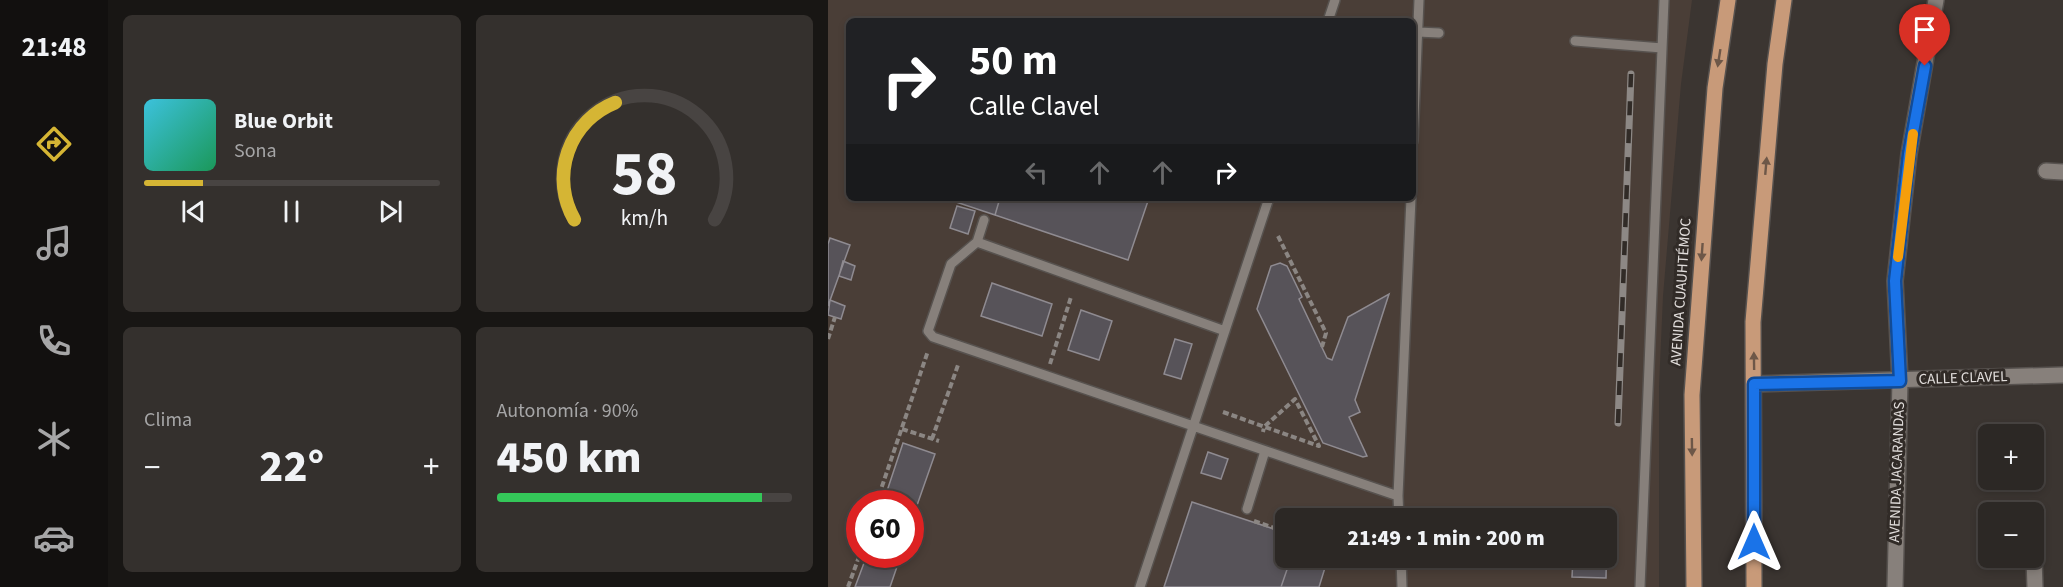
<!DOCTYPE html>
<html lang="es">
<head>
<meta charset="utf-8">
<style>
	:root { --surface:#2c2825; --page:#34302d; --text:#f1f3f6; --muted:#a6a6a7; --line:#484442; --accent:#d5b534 }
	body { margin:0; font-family:"Source Sans 3",sans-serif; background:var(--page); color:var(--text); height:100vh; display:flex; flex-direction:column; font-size:22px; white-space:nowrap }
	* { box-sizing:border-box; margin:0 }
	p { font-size:20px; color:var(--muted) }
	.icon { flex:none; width:33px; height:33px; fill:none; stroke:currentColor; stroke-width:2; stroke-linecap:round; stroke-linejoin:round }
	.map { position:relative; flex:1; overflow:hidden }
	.drawer { display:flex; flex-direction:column; gap:15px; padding:15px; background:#181614; width:720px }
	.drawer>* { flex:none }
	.top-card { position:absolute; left:18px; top:18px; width:570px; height:183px; border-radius:9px; box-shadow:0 3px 9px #0003,0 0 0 2px var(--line); background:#202124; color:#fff; overflow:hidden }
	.buttons { position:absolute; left:1150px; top:424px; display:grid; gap:12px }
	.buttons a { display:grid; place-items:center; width:66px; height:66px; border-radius:9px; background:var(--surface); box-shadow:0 3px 9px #0003,0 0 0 2px var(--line); font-size:30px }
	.speed { position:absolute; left:18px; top:490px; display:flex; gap:12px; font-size:30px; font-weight:700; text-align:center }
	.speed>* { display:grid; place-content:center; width:78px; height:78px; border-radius:50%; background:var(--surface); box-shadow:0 3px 9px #0003,0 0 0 2px var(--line); line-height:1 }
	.speed .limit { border:9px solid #d22; background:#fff; color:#111 }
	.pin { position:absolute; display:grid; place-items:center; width:51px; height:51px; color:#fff; margin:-62px -26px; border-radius:50% 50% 50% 0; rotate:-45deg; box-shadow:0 0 6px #0007 }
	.pin .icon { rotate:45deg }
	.me { position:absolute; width:66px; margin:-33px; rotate:0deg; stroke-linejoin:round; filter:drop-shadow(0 0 4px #0008) }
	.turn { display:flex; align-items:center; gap:21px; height:126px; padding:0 24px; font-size:27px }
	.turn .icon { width:78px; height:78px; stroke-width:2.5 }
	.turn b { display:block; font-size:42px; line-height:51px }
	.lanes { display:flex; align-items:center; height:57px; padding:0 24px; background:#0003; justify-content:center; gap:30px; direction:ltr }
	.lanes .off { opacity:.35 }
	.big { font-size:45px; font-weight:800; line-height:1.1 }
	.drawer .tile { flex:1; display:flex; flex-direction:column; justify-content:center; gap:9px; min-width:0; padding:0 21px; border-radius:9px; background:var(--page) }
	.drawer .dial { align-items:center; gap:0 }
	.dial svg { height:156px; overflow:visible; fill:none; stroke:var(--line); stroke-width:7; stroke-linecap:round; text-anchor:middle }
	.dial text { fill:var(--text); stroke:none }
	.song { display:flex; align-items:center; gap:18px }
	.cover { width:72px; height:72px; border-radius:9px; background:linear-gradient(135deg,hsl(190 70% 55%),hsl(150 70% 35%)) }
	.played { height:6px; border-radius:3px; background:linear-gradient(90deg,var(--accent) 20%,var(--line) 20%) }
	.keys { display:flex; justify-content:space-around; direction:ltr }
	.heat { display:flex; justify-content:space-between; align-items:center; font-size:33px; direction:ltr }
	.charge { height:9px; border-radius:4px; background:linear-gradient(90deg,#34c759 90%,var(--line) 0) }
	.drawer .tiles { flex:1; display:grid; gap:15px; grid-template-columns:repeat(2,1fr) }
	.trip { position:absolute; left:447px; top:508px; width:342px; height:60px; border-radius:9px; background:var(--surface); box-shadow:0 3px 9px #0003,0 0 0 2px var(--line); font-weight:800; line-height:60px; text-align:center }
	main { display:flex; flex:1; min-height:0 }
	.tabs { display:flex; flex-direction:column; width:108px; justify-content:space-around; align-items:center; background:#12100f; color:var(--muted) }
	.tabs .icon { width:42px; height:42px }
	.tabs .selected { color:var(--accent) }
	.tabs b { font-size:27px; color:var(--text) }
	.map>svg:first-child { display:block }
	.built { fill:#4a3e37; fill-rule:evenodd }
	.building { fill:#575359; stroke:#8f8b91; stroke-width:1.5 }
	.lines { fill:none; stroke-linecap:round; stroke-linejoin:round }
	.lane-casing { stroke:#57524f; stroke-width:12 }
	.street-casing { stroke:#57524f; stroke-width:18 }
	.secondary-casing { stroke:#57524f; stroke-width:18 }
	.primary-casing { stroke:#57524f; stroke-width:18 }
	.path { stroke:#8b8683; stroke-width:4; stroke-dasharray:6 3; stroke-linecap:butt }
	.lane { stroke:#87807b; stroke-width:9 }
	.street { stroke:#87807b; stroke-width:15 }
	.secondary { stroke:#87807b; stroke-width:15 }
	.primary { stroke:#c89a79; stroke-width:15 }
	.rail-casing { stroke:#8d8885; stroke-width:7 }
	.rail { stroke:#312b27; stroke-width:4.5; stroke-dasharray:14; stroke-linecap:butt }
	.oneway { fill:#6d5748 }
	.route-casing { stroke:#114b97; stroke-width:15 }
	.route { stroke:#1a73e8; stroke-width:10 }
	.slow { stroke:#f59e0b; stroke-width:10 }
	.labels { text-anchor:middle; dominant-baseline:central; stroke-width:6; stroke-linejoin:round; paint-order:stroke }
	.street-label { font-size:15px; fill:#e1dddb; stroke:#312b27 }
</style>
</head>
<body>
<main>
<nav class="tabs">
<b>21:48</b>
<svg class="icon selected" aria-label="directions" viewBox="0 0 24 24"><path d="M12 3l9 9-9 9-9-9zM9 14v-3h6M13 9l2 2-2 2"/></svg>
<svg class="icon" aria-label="music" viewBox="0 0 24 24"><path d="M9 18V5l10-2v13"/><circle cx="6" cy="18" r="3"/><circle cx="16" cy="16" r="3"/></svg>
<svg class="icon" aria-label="phone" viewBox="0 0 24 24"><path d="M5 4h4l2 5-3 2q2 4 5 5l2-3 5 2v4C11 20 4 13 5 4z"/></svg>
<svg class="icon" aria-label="climate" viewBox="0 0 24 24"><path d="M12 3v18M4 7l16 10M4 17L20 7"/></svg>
<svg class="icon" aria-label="car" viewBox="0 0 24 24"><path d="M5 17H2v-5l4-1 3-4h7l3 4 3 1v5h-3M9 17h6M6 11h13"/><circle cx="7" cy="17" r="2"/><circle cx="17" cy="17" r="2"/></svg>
</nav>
<section class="drawer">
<div class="tiles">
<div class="tile">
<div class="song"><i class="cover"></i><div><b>Blue Orbit</b><p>Sona</p></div></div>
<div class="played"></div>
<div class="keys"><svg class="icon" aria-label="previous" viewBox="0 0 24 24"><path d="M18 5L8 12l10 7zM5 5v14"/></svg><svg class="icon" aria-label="pause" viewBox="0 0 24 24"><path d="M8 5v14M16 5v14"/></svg><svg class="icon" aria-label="next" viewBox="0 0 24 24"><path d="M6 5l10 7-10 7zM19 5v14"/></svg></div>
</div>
<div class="tile dial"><svg viewBox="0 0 100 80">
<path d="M14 69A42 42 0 1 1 86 69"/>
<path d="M14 69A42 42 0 0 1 35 9" stroke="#d5b534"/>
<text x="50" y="56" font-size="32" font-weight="700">58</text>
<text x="50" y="72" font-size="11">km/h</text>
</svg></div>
<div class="tile"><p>Clima</p>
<div class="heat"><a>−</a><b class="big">22°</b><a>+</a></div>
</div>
<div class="tile"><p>Autonomía · 90%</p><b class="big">450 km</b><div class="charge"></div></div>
</div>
</section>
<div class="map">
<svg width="1235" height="587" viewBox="0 0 1235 587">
	<rect width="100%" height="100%" fill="#3b3531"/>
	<!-- built -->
	<path class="built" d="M0 0H864L853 84 835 296 831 387V587H0ZM21 21H585V198H21ZM32 504H82V555H32ZM458 519H778V558H458Z"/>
	<!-- building -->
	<path class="building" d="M129 198H172L167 215 128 202Z
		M172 198H321L300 260 167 215Z
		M129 206 147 211 140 234 122 228Z
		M2 238 22 245 0 306V244Z
		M15 261 27 266 23 280 11 276Z
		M452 263 459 266 474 297 471 299 499 358 504 360 520 317 561 294 527 400 532 412 521 417 539 456 535 457 495 443 429 309 443 266Z
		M164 283 224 304 214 336 153 316Z
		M2 300 17 306 13 319 0 315Z
		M253 310 284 321 271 360 240 350Z
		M347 339 364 344 353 379 336 374Z
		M75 443 107 454 87 511 82 509V504H67L56 500Z
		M380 452 400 459 393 479 373 473Z
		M364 502 458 533V558H463L453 587H336Z
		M779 533 778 578 744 577 745 558H778Z
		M39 555H73L62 587H27Z
		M463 558H500L491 587H453Z"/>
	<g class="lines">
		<defs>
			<path id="lane" d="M500 21 507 0
				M590 32 611 33
				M747 41 834 48
				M585 141 591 0
				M149 242 156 220
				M397 331 149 242 123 264 100 331 105 337 570 496 583 198
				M570 496 571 519
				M419 509 437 451
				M573 558 574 587
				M312 587 441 198
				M812 587 836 0"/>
			<path id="street" d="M1218 171 1235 172
				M926 384 1235 375
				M1206 558 1207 587"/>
			<path id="secondary" d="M1067 587 1072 381 1067 281 1081 154 1108 0"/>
			<path id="primary" d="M866 587 864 395 887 88 900 0
				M926 587 925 322 947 64 956 0"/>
		</defs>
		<!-- lane casing -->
		<use href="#lane" class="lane-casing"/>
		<!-- street casing -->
		<use href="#street" class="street-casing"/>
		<!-- secondary casing -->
		<use href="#secondary" class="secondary-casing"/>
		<!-- primary casing -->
		<use href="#primary" class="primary-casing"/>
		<!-- path -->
		<path class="path" d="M450 236 498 333 494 347
			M0 339 7 317
			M222 364 243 297
			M395 412 491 446 467 399 436 427 435 432
			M74 429 111 441
			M104 439 130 365
			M48 504 100 351
			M426 521 458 532
			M20 587 32 554"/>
		<!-- lane -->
		<use href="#lane" class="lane"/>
		<!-- street -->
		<use href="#street" class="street"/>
		<!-- secondary -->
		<use href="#secondary" class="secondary"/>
		<!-- primary -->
		<use href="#primary" class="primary"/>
		<defs>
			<path id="rail" d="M790 423 803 74"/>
		</defs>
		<!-- rail casing -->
		<use href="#rail" class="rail-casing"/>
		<!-- rail -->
		<use href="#rail" class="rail"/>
	</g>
	<!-- one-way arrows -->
	<defs><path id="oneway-solid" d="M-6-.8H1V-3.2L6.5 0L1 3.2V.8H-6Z" transform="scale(1.5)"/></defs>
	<g class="oneway">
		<use href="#oneway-solid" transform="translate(891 58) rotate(99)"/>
		<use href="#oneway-solid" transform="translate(938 166) rotate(-85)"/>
		<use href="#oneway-solid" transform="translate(874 252) rotate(94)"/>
		<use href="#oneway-solid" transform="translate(926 361) rotate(-91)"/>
		<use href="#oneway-solid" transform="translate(864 447) rotate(89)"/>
	</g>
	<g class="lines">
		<defs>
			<path id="route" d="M926 542V384L1072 381 1067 281 1081 154 1097 66"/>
		</defs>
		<!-- route casing -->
		<use href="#route" class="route-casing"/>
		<!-- route -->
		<use href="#route" class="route"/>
		<!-- slow -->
		<path class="slow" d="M1070 257 1085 134"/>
	</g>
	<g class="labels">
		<!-- street labels -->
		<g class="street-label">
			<text transform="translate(853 292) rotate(-86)">AVENIDA CUAUHTÉMOC</text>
			<text transform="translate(1135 378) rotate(-2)">CALLE CLAVEL</text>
			<text transform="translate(1069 472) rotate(-88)">AVENIDA JACARANDAS</text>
		</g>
	</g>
</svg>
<div class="buttons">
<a>+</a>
<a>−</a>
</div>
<div class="speed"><div class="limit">60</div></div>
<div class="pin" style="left:1097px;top:66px;background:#d93025"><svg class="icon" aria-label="arrive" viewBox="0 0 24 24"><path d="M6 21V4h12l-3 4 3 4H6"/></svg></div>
<svg class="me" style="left:926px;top:542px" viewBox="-20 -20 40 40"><path d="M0-17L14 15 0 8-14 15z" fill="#1a73e8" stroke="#fff" stroke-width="4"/></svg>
<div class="trip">21:49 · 1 min · 200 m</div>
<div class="top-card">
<div class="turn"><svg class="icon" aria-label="right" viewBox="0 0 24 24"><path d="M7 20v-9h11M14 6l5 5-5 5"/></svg><div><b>50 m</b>Calle Clavel</div></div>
<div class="lanes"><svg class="icon off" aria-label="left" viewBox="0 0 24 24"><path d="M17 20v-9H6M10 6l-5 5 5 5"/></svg><svg class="icon off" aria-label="ahead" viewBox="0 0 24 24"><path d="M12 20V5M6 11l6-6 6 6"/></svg><svg class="icon off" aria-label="ahead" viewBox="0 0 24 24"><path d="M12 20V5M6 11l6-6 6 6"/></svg><svg class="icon" aria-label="right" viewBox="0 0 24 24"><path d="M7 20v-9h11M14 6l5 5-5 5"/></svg></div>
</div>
</div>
</main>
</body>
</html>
